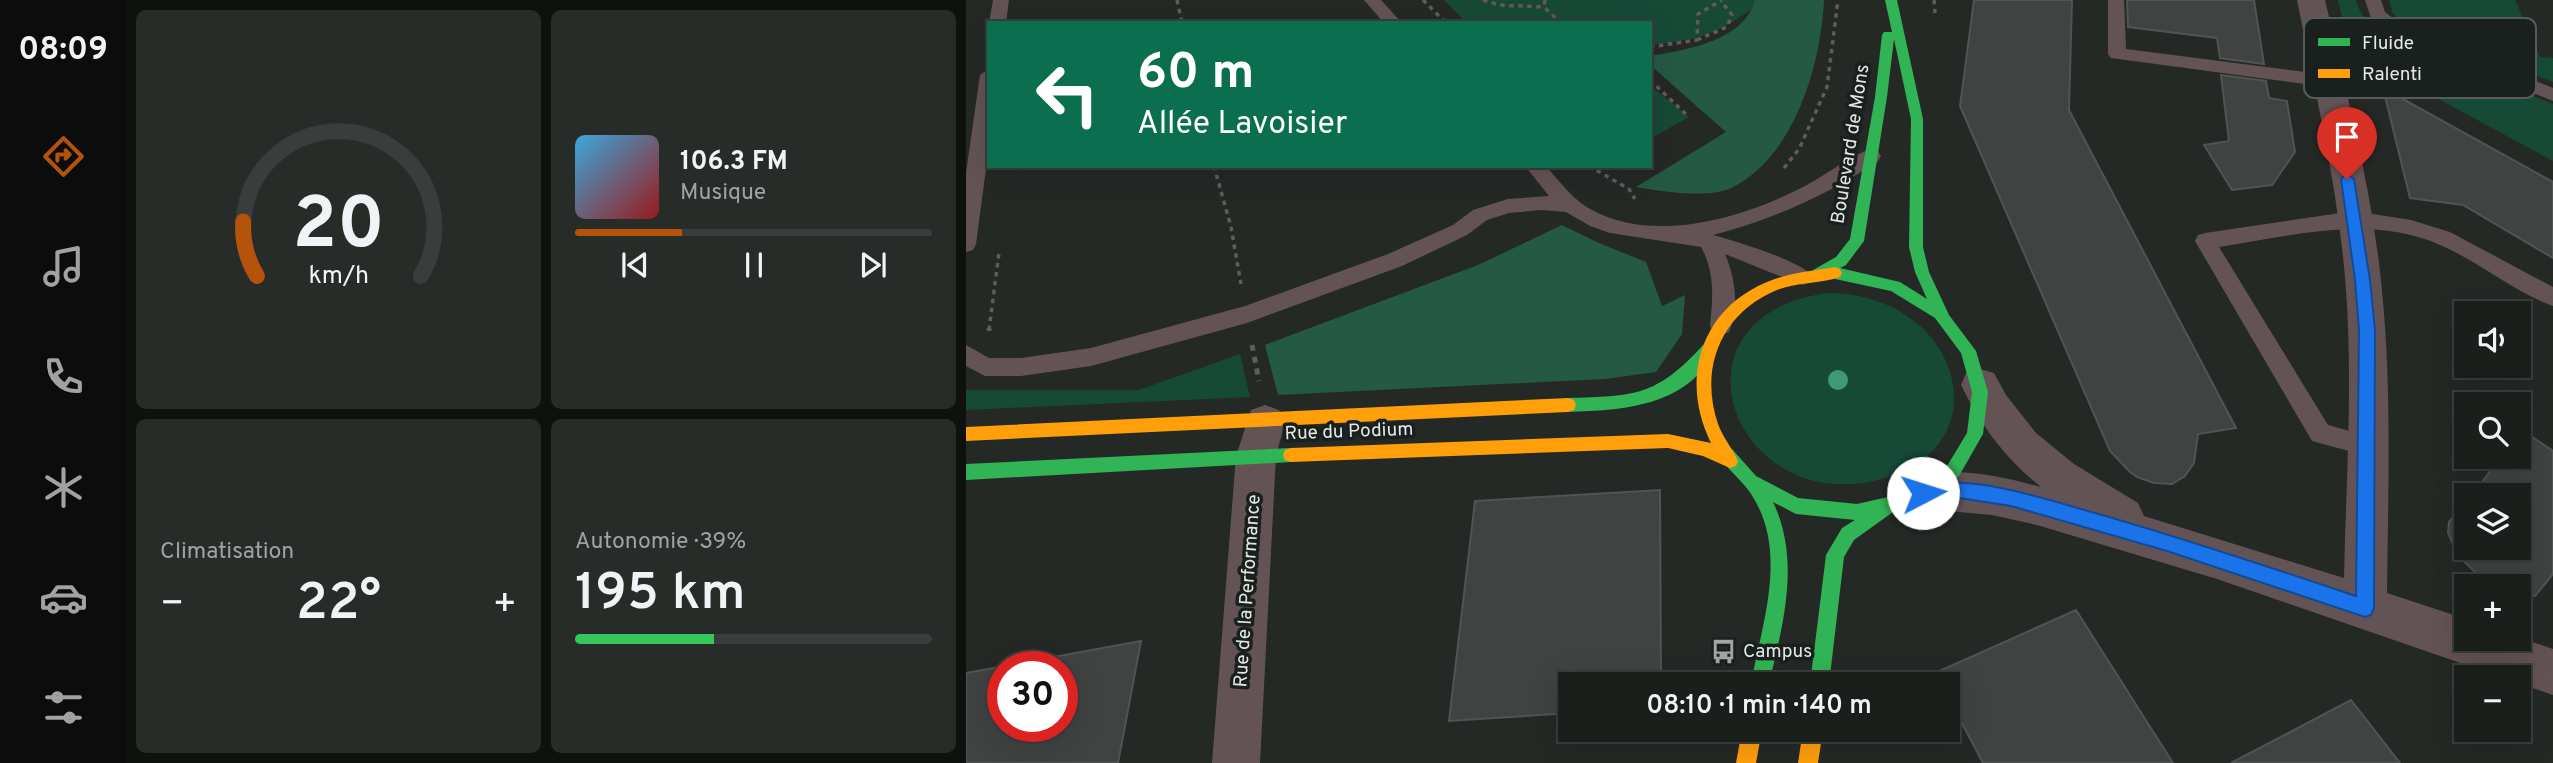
<!DOCTYPE html>
<html lang="fr">
<head>
<meta charset="utf-8">
<style>
	:root { --surface:#1b1f1c; --page:#282c29; --text:#f1f3f6; --muted:#a0a2a3; --line:#393d3b; --accent:#b45309 }
	body { margin:0; font-family:Overpass,sans-serif; background:var(--page); color:var(--text); height:100vh; display:flex; flex-direction:column; font-size:26px; white-space:nowrap }
	* { box-sizing:border-box; margin:0 }
	p { font-size:23px; color:var(--muted) }
	.icon { flex:none; width:38px; height:38px; fill:none; stroke:currentColor; stroke-width:2; stroke-linecap:round; stroke-linejoin:round }
	.map { position:relative; flex:1; overflow:hidden }
	.side { display:flex; flex-direction:column; gap:10px; padding:10px; background:#0f110f; width:840px }
	.side>* { flex:none }
	.hud { position:absolute; left:21px; top:21px; width:665px; height:147px; border-radius:0px; box-shadow:0 7px 28px #0002,0 0 0 2px var(--line); background:#0b6e4f; color:#fff; overflow:hidden }
	.tools { position:absolute; left:1488px; top:301px; display:grid; gap:14px }
	.tools a { display:grid; place-items:center; width:77px; height:77px; border-radius:0px; background:var(--surface); box-shadow:0 7px 28px #0002,0 0 0 2px var(--line); font-size:35px }
	.speed { position:absolute; left:21px; top:651px; display:flex; gap:14px; font-size:35px; font-weight:700; text-align:center }
	.speed>* { display:grid; place-content:center; width:91px; height:91px; border-radius:50%; background:var(--surface); box-shadow:0 7px 28px #0002,0 0 0 2px var(--line); line-height:1 }
	.speed .limit { border:10px solid #d22; background:#fff; color:#111 }
	.pin { position:absolute; display:grid; place-items:center; width:60px; height:60px; color:#fff; margin:-72px -30px; border-radius:50% 50% 50% 0; rotate:-45deg; box-shadow:0 0 7px #0007 }
	.pin .icon { rotate:45deg }
	.me { position:absolute; width:77px; margin:-38px; rotate:85deg; stroke-linejoin:round; filter:drop-shadow(0 0 5px #0008) }
	.turn { display:flex; align-items:center; gap:24px; height:147px; padding:0 35px; font-size:32px }
	.turn .icon { width:91px; height:91px; stroke-width:2.5 }
	.turn b { display:block; font-size:49px; line-height:60px }
	.big { font-size:52px; font-weight:600; line-height:1.1 }
	.side .card { flex:1; display:flex; flex-direction:column; justify-content:center; gap:10px; min-width:0; padding:0 24px; border-radius:10px; background:var(--page) }
	.side .dial { align-items:center; gap:0 }
	.dial svg { height:182px; overflow:visible; fill:none; stroke:var(--line); stroke-width:7; stroke-linecap:round; text-anchor:middle }
	.dial text { fill:var(--text); stroke:none }
	.song { display:flex; align-items:center; gap:21px }
	.cover { width:84px; height:84px; border-radius:10px; background:linear-gradient(135deg,hsl(200 70% 55%),hsl(0 70% 35%)) }
	.played { height:7px; border-radius:4px; background:linear-gradient(90deg,var(--accent) 30%,var(--line) 30%) }
	.keys { display:flex; justify-content:space-around; direction:ltr }
	.heat { display:flex; justify-content:space-between; align-items:center; font-size:38px; direction:ltr }
	.charge { height:10px; border-radius:5px; background:linear-gradient(90deg,#34c759 39%,var(--line) 0) }
	.side .tiles { flex:1; display:grid; gap:10px; grid-template-columns:repeat(2,1fr) }
	.trip { position:absolute; left:592px; top:672px; width:402px; height:70px; border-radius:0px; background:var(--surface); box-shadow:0 7px 28px #0002,0 0 0 2px var(--line); font-weight:600; line-height:70px; text-align:center }
	main { display:flex; flex:1; min-height:0 }
	.tab-bar { display:flex; flex-direction:column; width:126px; justify-content:space-around; align-items:center; background:#0b0c0b; color:var(--muted) }
	.tab-bar .icon { width:49px; height:49px }
	.tab-bar .on { color:var(--accent) }
	.tab-bar b { font-size:32px; color:var(--text) }
	.map>svg:first-child { display:block }
	.green { fill:#164a37 }
	.forest { fill:#245945 }
	.building { fill:#404341; stroke:#505452; stroke-width:2; fill-rule:evenodd }
	.lines { fill:none; stroke-linecap:round; stroke-linejoin:round }
	.path-far1 { stroke:#645a5b; stroke-width:3.5; stroke-dasharray:4.5 4.5; stroke-linecap:butt }
	.path { stroke:#645a5b; stroke-width:5; stroke-dasharray:6 6; stroke-linecap:butt }
	.lane { fill:#645355; fill-rule:evenodd }
	.street { fill:#645355; fill-rule:evenodd }
	.fast { fill:#30b455; fill-rule:evenodd }
	.slow { fill:#ff9f0a; fill-rule:evenodd }
	.tree { fill:#419877 }
	.route { fill:#1a73e8; stroke:#114b97; stroke-width:2 }
	.labels { text-anchor:middle; dominant-baseline:central; stroke-width:7; stroke-linejoin:round; paint-order:stroke }
	.street-label { font-size:19px; fill:#e4e8e6; stroke:#19201d }
	.poi-label { font-size:19px; fill:#e4e8e6; stroke:#19201d; text-anchor:start }
	.key { fill:#19201d; stroke:#565c59; stroke-width:2 }
	.key-label { font-size:19px; fill:#e4e8e6 }
</style>
</head>
<body>
<main>
<nav class="tab-bar">
<b>08:09</b>
<svg class="icon on" aria-label="directions" viewBox="0 0 24 24"><path d="M12 3l9 9-9 9-9-9zM9 14v-3h6M13 9l2 2-2 2"/></svg>
<svg class="icon" aria-label="music" viewBox="0 0 24 24"><path d="M9 18V5l10-2v13"/><circle cx="6" cy="18" r="3"/><circle cx="16" cy="16" r="3"/></svg>
<svg class="icon" aria-label="phone" viewBox="0 0 24 24"><path d="M5 4h4l2 5-3 2q2 4 5 5l2-3 5 2v4C11 20 4 13 5 4z"/></svg>
<svg class="icon" aria-label="climate" viewBox="0 0 24 24"><path d="M12 3v18M4 7l16 10M4 17L20 7"/></svg>
<svg class="icon" aria-label="car" viewBox="0 0 24 24"><path d="M5 17H2v-5l4-1 3-4h7l3 4 3 1v5h-3M9 17h6M6 11h13"/><circle cx="7" cy="17" r="2"/><circle cx="17" cy="17" r="2"/></svg>
<svg class="icon" aria-label="filters" viewBox="0 0 24 24"><path d="M4 7h16M4 17h16"/><circle cx="9" cy="7" r="2"/><circle cx="15" cy="17" r="2"/></svg>
</nav>
<section class="side">
<div class="tiles">
<div class="card dial"><svg viewBox="0 0 100 80">
<path d="M14 69A42 42 0 1 1 86 69"/>
<path d="M14 69A42 42 0 0 1 8 45" stroke="#b45309"/>
<text x="50" y="56" font-size="32" font-weight="700">20</text>
<text x="50" y="72" font-size="11">km/h</text>
</svg></div>
<div class="card">
<div class="song"><i class="cover"></i><div><b>106.3 FM</b><p>Musique</p></div></div>
<div class="played"></div>
<div class="keys"><svg class="icon" aria-label="previous" viewBox="0 0 24 24"><path d="M18 5L8 12l10 7zM5 5v14"/></svg><svg class="icon" aria-label="pause" viewBox="0 0 24 24"><path d="M8 5v14M16 5v14"/></svg><svg class="icon" aria-label="next" viewBox="0 0 24 24"><path d="M6 5l10 7-10 7zM19 5v14"/></svg></div>
</div>
<div class="card"><p>Climatisation</p>
<div class="heat"><a>−</a><b class="big">22°</b><a>+</a></div>
</div>
<div class="card"><p>Autonomie · 39%</p><b class="big">195 km</b><div class="charge"></div></div>
</div>
</section>
<div class="map">
<svg width="1587" height="763" viewBox="0 0 1587 763">
	<rect width="100%" height="100%" fill="#242926"/>
	<!-- green -->
	<path class="green" d="M478 0H789L786 9C748 36 730 40 684 45V23H501Z
		M1372 0H1390C1395 19 1407 28 1423 38L1587 104V161L1384 51Z
		M1423 0H1549L1574 57 1587 58V82L1438 22 1427 14Z
		M684 85 723 117 684 139Z
		M862 293C998 294 1040 452 908 481 764 512 695 315 862 293Z
		M274 354 284 397 0 410V390H173Z"/>
	<!-- forest -->
	<path class="forest" d="M789 0H858C855 65 828 158 765 188 743 199 693 191 670 187L760 132 684 65V56C720 50 778 41 789 0Z
		M596 225 633 243 680 262 696 306 719 295 716 334 690 372 639 379 312 395 299 345 512 265Z"/>
	<!-- building -->
	<path class="building" d="M1008 0H1106L1103 110 1270 428 1232 434 1228 463 1219 476 1206 484 1188 483 1171 477 1164 472 1144 451 994 106Z
		M1161 0H1288L1298 64 1254 58 1251 38 1162 27Z
		M1255 75 1300 81 1303 98 1321 101 1329 152 1306 185 1266 190 1238 145 1263 141Z
		M1417 88 1587 182V258L1497 205 1444 198Z
		M1556 430 1587 451V574L1569 596 1552 595V586H1527L1521 583 1493 557 1482 533 1483 522 1500 502V548H1552V495H1506L1535 457H1552V435Z
		M694 490 695 684H604V713L483 721 509 501Z
		M1110 610 1207 763H1017L982 697V684H975L969 673Z
		M175 641 152 763H0V673ZM37 667H96V726H37Z
		M1385 700 1434 763H1265Z"/>
	<g class="lines">
		<!-- path-far1 -->
		<path class="path-far1" d="M211 0 216 23
			M457 0 480 23
			M517 0 533 5 578 7
			M579 0 578 7 595 23
			M968 0 969 13
			M731 40 761 27 766 15 756 2
			M684 47 731 40 732 14 756 0
			M684 80 723 117
			M248 166 265 227 275 284
			M623 166 663 189 669 199
			M818 168 833 149 861 87 872 0
			M23 330 33 253"/>
		<!-- path -->
		<path class="path" d="M23 331V328
			M286 345 293 381"/>
		<!-- lane -->
		<path class="lane" d="M27 0H43L40 23H23Z
			M398 0H415L436 23H418Z
			M1142 0H1158L1160 49 1362 75 1371 81 1362 87 1145 58 1142 54Z
			M1399 0H1415L1419 12 1439 28 1587 88V101L1427 36 1405 18Z
			M23 69V146L10 244 7 250 0 252V173L14 75Z
			M905 149 912 151 915 156 912 161C860 196 807 219 747 235 766 240 839 262 847 277L843 283 836 285 759 254C769 276 774 310 763 332L755 335 747 332 744 326C747 298 749 272 735 247L644 233 624 226 600 212 575 210 543 213 521 220 501 235 436 266 281 323 125 366 55 376H19L0 366V345L23 358H55L125 348 279 306 422 254 487 225 507 210 542 199 583 196 559 166H580C594 182 607 200 626 210 688 244 776 218 835 188 856 178 885 155 905 149Z
			M1388 211 1445 220 1484 232 1587 287V306C1550 293 1512 261 1474 245 1404 214 1325 236 1253 247L1362 425 1409 438 1413 445 1409 452 1401 456 1346 441 1229 241 1232 235 1239 233Z"/>
		<!-- street -->
		<path class="street" d="M1331 0H1359C1381 96 1407 193 1416 291 1426 391 1422 492 1421 593L1500 619V639L1552 637 1587 649V695L1552 683V677H1535L1251 579 1071 525 1026 515 981 511 957 512 942 506 936 493 942 480C984 464 1034 476 1075 487 1039 458 1015 426 995 385L1000 373 1014 369 1028 373 1040 395 1070 433 1108 464 1172 503 1178 516 1378 578C1380 482 1387 386 1380 290 1373 192 1350 96 1331 0Z
			M299 405 313 410 319 422 310 456 294 763H246L270 456 285 410Z"/>
		<!-- fast -->
		<path class="fast" d="M919 0H931L957 119V247L963 272 983 315 1010 351 1022 392 1017 434 993 476 954 505 927 512 888 540 878 557 863 684H844L860 555 876 528 889 520 830 514 807 502C835 561 817 624 803 684H785C796 622 824 549 783 491 775 480 763 470 754 459L752 454 754 449 760 447 766 449 790 476 832 498 891 504 944 492 981 466 1001 433 1006 392 995 353 969 318 925 291 869 279 863 275 852 280 845 274 847 270 870 257 884 239 909 97 916 35 918 32H926ZM928 39 945 119 943 247 949 272 961 299 934 282 874 268 880 265 898 241 921 97Z
			M742 344 747 345 750 350C720 407 658 410 602 412L596 410 594 405 596 400 602 398C668 396 690 397 737 345Z
			M325 448 331 450 333 455 331 460 325 462 0 480V464Z"/>
		<!-- slow -->
		<path class="slow" d="M869 267 874 269 876 273 874 277C854 284 831 282 811 290 755 313 733 368 752 424 757 438 767 449 772 461L770 466 764 468 737 456 702 448 325 462 319 460 317 455 319 450 325 448 702 434 745 443C714 381 733 310 801 282 822 273 846 271 869 267Z
			M602 398 608 400 610 405 608 410 602 412 0 441V427Z
			M776 730H796L790 763H770Z
			M837 730H857L852 763H832Z"/>
	</g>
	<!-- trees -->
	<circle class="tree" cx="872" cy="380" r="10"/>
	<!-- route -->
	<path class="route" d="M1381 174 1388 179 1404 280 1409 330 1408 608 1405 615 1399 617 1201 551 1045 506 987 497 957 501 951 499 948 493 951 488C998 470 1081 500 1129 513 1217 538 1303 567 1390 596L1393 330 1389 280 1375 179Z"/>
	<!-- icons -->
	<defs>
		<symbol id="bus-bare" viewBox="-9 -9 18 18"><path d="M-5-6H5V4H4V6H2V4H-2V6H-4V4H-5ZM-3.5-4V0h7V-4ZM-3.5 1.2v1.5H-2V1.2ZM2 1.2v1.5H3.5V1.2Z" fill="#a1a5a3" stroke="#19201d" stroke-width="2.5" paint-order="stroke"/></symbol>
	</defs>
	<g fill-rule="evenodd">
		<use href="#bus-bare" x="740" y="634" width="35" height="35"/>
	</g>
	<g class="labels">
		<!-- street labels -->
		<g class="street-label">
			<text transform="translate(885 144) rotate(-81)">Boulevard de Mons</text>
			<text transform="translate(383 432) rotate(-2)">Rue du Podium</text>
			<text transform="translate(282 591) rotate(-86)">Rue de la Performance</text>
		</g>
		<!-- poi labels -->
		<g class="poi-label">
			<text x="777" y="652">Campus</text>
		</g>
	</g>
	<!-- legend -->
	<rect x="1338" y="18" width="232" height="80" rx="10" class="key"/>
	<rect x="1352" y="38" width="32" height="8" fill="#30b455"/>
	<rect x="1352" y="69" width="32" height="9" fill="#ff9f0a"/>
	<g class="key-label">
		<text x="1396" y="49">Fluide</text>
		<text x="1396" y="80">Ralenti</text>
	</g>
</svg>
<div class="tools">
<a><svg class="icon" aria-label="sound" viewBox="0 0 24 24"><path d="M4 9h4l5-4v14l-5-4H4zM17 9q2 3 0 6"/></svg></a>
<a><svg class="icon" aria-label="search" viewBox="0 0 24 24"><circle cx="10" cy="10" r="6"/><path d="M15 15l6 6"/></svg></a>
<a><svg class="icon" aria-label="layers" viewBox="0 0 24 24"><path d="M12 4l9 5-9 5-9-5zM3 14l9 5 9-5"/></svg></a>
<a>+</a>
<a>−</a>
</div>
<div class="speed"><div class="limit">30</div></div>
<div class="pin" style="left:1381px;top:179px;background:#d93025"><svg class="icon" aria-label="arrive" viewBox="0 0 24 24"><path d="M6 21V4h12l-3 4 3 4H6"/></svg></div>
<svg class="me" style="left:957px;top:493px" viewBox="-20 -20 40 40"><circle r="19" fill="#fff"/><path d="M0-13L10 11 0 6-10 11z" fill="#1a73e8"/></svg>
<div class="trip">08:10 · 1 min · 140 m</div>
<div class="hud">
<div class="turn"><svg class="icon" aria-label="left" viewBox="0 0 24 24"><path d="M17 20v-9H6M10 6l-5 5 5 5"/></svg><div><b>60 m</b>Allée Lavoisier</div></div>
</div>
</div>
</main>
</body>
</html>
